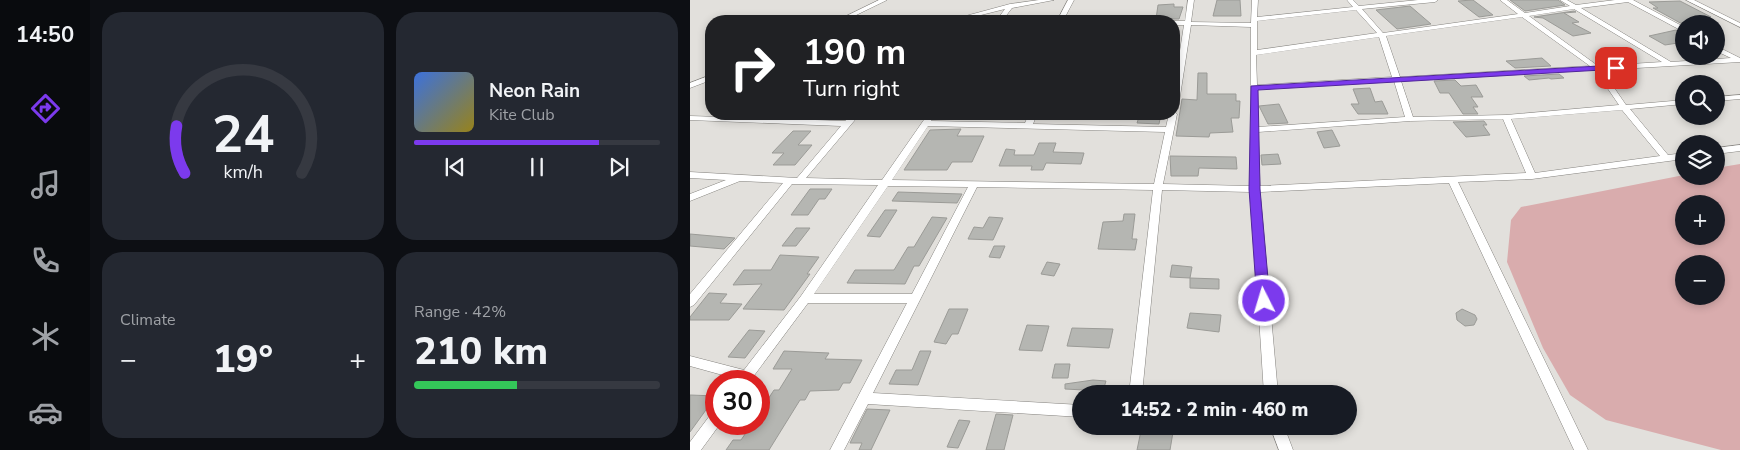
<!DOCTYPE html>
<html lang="en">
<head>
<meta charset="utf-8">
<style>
	:root { --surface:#171b24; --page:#242831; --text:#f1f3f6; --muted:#9ea1a6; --line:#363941; --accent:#7c3aed }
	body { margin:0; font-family:"Nunito Sans",sans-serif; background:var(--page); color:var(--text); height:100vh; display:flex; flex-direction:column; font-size:19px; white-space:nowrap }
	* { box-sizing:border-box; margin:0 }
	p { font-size:16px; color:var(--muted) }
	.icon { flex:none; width:28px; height:28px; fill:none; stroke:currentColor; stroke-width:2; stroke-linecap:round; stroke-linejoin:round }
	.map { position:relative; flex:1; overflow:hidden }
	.panel { display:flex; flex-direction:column; gap:12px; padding:12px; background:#0d0f14; width:600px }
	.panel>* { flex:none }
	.guide { position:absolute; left:15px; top:15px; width:475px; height:105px; border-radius:20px; box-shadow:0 2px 8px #0003; background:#202124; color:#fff; overflow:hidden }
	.controls { position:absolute; left:985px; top:15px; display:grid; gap:10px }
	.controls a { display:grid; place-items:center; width:50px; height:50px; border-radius:50%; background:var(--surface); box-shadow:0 2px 8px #0003; font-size:25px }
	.speed { position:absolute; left:15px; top:370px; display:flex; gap:10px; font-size:25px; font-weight:700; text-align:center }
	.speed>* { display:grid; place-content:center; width:65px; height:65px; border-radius:50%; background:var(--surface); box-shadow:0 2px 8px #0003; line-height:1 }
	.speed .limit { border:8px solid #d22; background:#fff; color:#111 }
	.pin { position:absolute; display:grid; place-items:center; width:42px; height:42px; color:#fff; margin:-21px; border-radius:10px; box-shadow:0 2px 8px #0006 }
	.me { position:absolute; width:55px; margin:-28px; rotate:355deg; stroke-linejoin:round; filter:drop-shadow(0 0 4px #0008) }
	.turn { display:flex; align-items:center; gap:18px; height:105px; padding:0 15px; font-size:22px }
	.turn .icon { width:65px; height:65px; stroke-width:2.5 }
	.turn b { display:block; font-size:35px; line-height:42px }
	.big { font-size:38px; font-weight:800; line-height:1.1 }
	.panel .card { flex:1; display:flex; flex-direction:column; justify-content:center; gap:8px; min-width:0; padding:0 18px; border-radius:20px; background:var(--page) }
	.panel .dial { align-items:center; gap:0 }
	.dial svg { height:130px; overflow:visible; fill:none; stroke:var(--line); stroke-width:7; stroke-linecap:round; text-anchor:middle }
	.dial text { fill:var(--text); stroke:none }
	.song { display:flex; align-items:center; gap:15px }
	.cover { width:60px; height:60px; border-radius:8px; background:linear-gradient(135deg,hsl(220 70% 55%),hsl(50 70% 35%)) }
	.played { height:5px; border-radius:2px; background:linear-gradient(90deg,var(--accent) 75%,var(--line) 75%) }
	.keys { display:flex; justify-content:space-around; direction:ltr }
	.heat { display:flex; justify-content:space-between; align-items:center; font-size:28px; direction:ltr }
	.charge { height:8px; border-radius:4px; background:linear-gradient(90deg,#34c759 42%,var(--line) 0) }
	.panel .tiles { flex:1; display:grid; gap:12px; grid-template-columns:repeat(2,1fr) }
	.trip { position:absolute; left:382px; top:385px; width:285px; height:50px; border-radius:25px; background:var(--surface); box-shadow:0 2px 8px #0003; font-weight:800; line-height:50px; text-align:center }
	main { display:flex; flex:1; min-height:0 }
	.dock { display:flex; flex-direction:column; width:90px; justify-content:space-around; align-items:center; background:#090b0e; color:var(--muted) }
	.dock .icon { width:35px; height:35px }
	.dock .on { color:var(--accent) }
	.dock b { font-size:22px; color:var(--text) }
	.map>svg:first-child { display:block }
	.green { fill:#d9acad; fill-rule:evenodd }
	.building { fill:#b5b6b2; stroke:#9b9b97 }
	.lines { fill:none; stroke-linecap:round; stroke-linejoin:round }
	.minor-casing { stroke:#85837f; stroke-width:1 }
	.minor { fill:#fff; fill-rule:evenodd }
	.route { fill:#7c3aed; stroke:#51269a }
</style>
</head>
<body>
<main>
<nav class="dock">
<b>14:50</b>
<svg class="icon on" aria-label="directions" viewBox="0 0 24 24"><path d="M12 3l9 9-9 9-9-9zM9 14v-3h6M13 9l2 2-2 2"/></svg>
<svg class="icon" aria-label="music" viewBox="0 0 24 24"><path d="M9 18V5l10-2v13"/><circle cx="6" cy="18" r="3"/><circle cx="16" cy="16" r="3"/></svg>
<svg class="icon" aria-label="phone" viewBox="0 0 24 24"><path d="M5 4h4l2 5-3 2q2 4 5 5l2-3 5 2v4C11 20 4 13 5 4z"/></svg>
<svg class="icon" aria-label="climate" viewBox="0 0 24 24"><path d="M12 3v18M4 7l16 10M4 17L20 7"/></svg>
<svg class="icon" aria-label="car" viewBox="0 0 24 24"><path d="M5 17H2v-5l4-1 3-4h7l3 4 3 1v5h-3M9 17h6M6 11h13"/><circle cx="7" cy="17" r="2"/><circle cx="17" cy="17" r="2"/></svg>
</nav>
<section class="panel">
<div class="tiles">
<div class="card dial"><svg viewBox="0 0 100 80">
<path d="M14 69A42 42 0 1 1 86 69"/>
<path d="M14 69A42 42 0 0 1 9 40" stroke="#7c3aed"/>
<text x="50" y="56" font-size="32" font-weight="700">24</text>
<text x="50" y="72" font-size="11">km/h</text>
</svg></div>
<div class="card">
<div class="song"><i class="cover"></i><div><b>Neon Rain</b><p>Kite Club</p></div></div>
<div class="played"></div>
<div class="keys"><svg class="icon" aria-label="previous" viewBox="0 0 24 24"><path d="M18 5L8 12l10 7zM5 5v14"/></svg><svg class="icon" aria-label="pause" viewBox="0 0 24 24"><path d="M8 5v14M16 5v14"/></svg><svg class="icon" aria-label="next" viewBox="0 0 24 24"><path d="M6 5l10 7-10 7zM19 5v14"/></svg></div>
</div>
<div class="card"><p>Climate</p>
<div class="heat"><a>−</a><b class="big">19°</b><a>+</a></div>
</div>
<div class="card"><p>Range · 42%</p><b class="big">210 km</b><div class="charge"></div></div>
</div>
</section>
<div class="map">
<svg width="1050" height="450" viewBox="0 0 1050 450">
	<rect width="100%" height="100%" fill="#e2e0dc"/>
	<!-- green -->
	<path class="green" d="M1050 164V450H1031L916 420 880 395 853 348 817 262 821 220 831 207 994 175 1026 176V168ZM994 204H1026V236H994ZM994 264H1026V296H994Z"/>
	<!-- building -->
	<path class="building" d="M527 0H550L551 16H523Z
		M783 0 803 15 789 17 768 1Z
		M820 0H868L875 5 835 11Z
		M990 1 1021 17 1013 18 1024 24 994 25 963 8H968L959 2Z
		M484 4V7H493L489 19H466L468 5Z
		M720 6 741 24 707 29 686 10Z
		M884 11 886 12 874 13 889 22 882 23 901 33 883 36 853 18 844 17Z
		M986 30 994 34V42L975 45 959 36Z
		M852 58 861 66 825 68 816 61Z
		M508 73H517V94H546V101H550L549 118H541L543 132 520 133 519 137 486 136 492 99 507 100Z
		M869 74 874 78 861 79 859 78 839 80 834 76Z
		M765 80 771 86 786 85 793 97H781L788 107H783L788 114H773L759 93H750L744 81Z
		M680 88 685 102 692 101 698 114H668L661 104H669L663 89Z
		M589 104 598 123 578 124 569 106Z
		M450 114H471L469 124 447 123Z
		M794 121 797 125H793L800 135 776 137 763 122Z
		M271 129 267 136H294L282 162H262L257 170H214L240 130Z
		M642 130 650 146 634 148 627 132Z
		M103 131H121L108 145H122L105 165H83L94 153H82Z
		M349 143H366L363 152 394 153 391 164 356 163 353 170H341L342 166H309L316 149 325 150 324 155H344Z
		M588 154 591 164 572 165 571 155Z
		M480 156 546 157 547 169 509 168 508 176H481Z
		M120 189H142L135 199H129L118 215H101Z
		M208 192 272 194 267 203 202 201Z
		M195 210H207L190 237 177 236Z
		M434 214H445L442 239H447L445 250 408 249 413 222 433 221Z
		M242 217 257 218 229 266H224L215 284 157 283 165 270H204L218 247H224Z
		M299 217 313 218 303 240 278 239 284 227 293 228Z
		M106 228H120L106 246H92Z
		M0 234 45 238 34 249 0 246Z
		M304 246H315L310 258 299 257Z
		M90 255 129 257 117 274H120L94 310 53 309 72 284 43 285 54 270H81Z
		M357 262 370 264 364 276 351 274Z
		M482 265 502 267 500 278 480 277Z
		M500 278 529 279V289L500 288Z
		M19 293 37 294 30 303 52 304 39 320H0V317Z
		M259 309H278L268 334H262L256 344 244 342Z
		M772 309 785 315 787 319 784 325 775 326 767 320 766 313Z
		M500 313 531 315 529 332 497 328Z
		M337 325 359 326 352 351 329 350Z
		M382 328 423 329 419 348 377 346Z
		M59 330 75 331 55 358 38 357Z
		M94 351 139 353 135 359 172 360 160 383H153L149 390 120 391 115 400H110L79 450H36L43 440H51L62 424H69V413L84 390H89L102 369H83Z
		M230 351H241L228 385 199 384 206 370H222Z
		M365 364H380L378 378H362Z
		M403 380 416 381 413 391 375 389V384Z
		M0 395 26 396 0 432Z
		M177 409 200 410 181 450H169L172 443H160Z
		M306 414 323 415 314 450H296Z
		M269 420 280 421 268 448 257 447Z
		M452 426H484L480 450H447Z"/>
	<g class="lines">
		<defs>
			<path id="minor" d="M189 0H197L154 21H146Z
				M349 0H364L322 8 312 21H306L315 9 267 21H257L320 4Z
				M378 0H384L374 19H405L408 21H367Z
				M498 0H504L501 22 561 23 562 0H568L567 17 663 7 657 0H663L669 6 728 0H748L745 2 672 9 693 33 828 14 810 0H817L835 13 880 6 870 0H877L886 5 925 0H943L994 27V32L938 2 891 8 981 62 1041 58 1026 51V46L1050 58V62L912 70 936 105 994 100V104L940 109 978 155 994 153V159L842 179 768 182 898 450H884L759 183 570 192 588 394H574L561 192 472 190 452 394H439L463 190 287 187 183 393 391 405V417L178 404 154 450H140L217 303H118L60 381H47V379L0 366V356L54 370 111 296 188 185 102 184 4 305 0 307V294L93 183 50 181 0 201V194L36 180 0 178V172L107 178 151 126 0 120V116L155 121 162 114H170L116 178 192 180 238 114H246L241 121 335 123 339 114H347L343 124 476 127 479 114H484V112L487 114 473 184 560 186 561 27 501 25 488 109 484 111V89L494 25H484L483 21H495ZM884 9 972 62 908 66 839 16ZM666 10 687 33 567 50V21ZM832 17 900 66 710 77 696 36ZM689 37 702 77 567 85 566 55ZM905 70 929 105 816 115 723 117 711 81ZM704 81 715 117 568 127 567 89ZM932 110 970 156 845 173 821 119ZM813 119 836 173 570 186 568 132 720 121ZM238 126 475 132 464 184 202 180ZM198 186 278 187 222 294H124Z
				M996 0H1004L1050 23V27Z
				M21 75V80L0 88V83Z
				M1050 95V99L1026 101V97Z
				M1050 145V151L1026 154V148Z
				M26 412V424H30L11 450H0V442L21 414Z
				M580 426H594L603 450H589Z"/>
		</defs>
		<!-- minor casing -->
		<use href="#minor" class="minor-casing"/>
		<!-- minor -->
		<use href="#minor" class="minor"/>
	</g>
	<!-- route -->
	<path class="route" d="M926 65 929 66V69L568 90 570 189 580 301 578 304H569L567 301 559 189 561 86Z"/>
</svg>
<div class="controls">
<a><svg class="icon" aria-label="sound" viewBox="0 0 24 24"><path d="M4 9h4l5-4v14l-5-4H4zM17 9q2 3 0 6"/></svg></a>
<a><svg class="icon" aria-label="search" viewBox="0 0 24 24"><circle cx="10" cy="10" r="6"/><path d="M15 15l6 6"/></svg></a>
<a><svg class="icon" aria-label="layers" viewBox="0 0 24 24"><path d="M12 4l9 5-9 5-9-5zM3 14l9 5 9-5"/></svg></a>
<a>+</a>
<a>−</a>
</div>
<div class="speed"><div class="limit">30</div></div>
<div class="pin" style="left:926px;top:68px;background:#d93025"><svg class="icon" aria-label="arrive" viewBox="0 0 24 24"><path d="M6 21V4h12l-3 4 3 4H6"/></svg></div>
<svg class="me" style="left:574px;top:301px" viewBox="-20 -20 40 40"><circle r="17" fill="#7c3aed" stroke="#fff" stroke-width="3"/><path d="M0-11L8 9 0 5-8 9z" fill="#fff"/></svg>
<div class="trip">14:52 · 2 min · 460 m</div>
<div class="guide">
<div class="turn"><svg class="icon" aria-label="right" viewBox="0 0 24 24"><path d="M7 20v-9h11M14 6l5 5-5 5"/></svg><div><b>190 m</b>Turn right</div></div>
</div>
</div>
</main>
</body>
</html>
